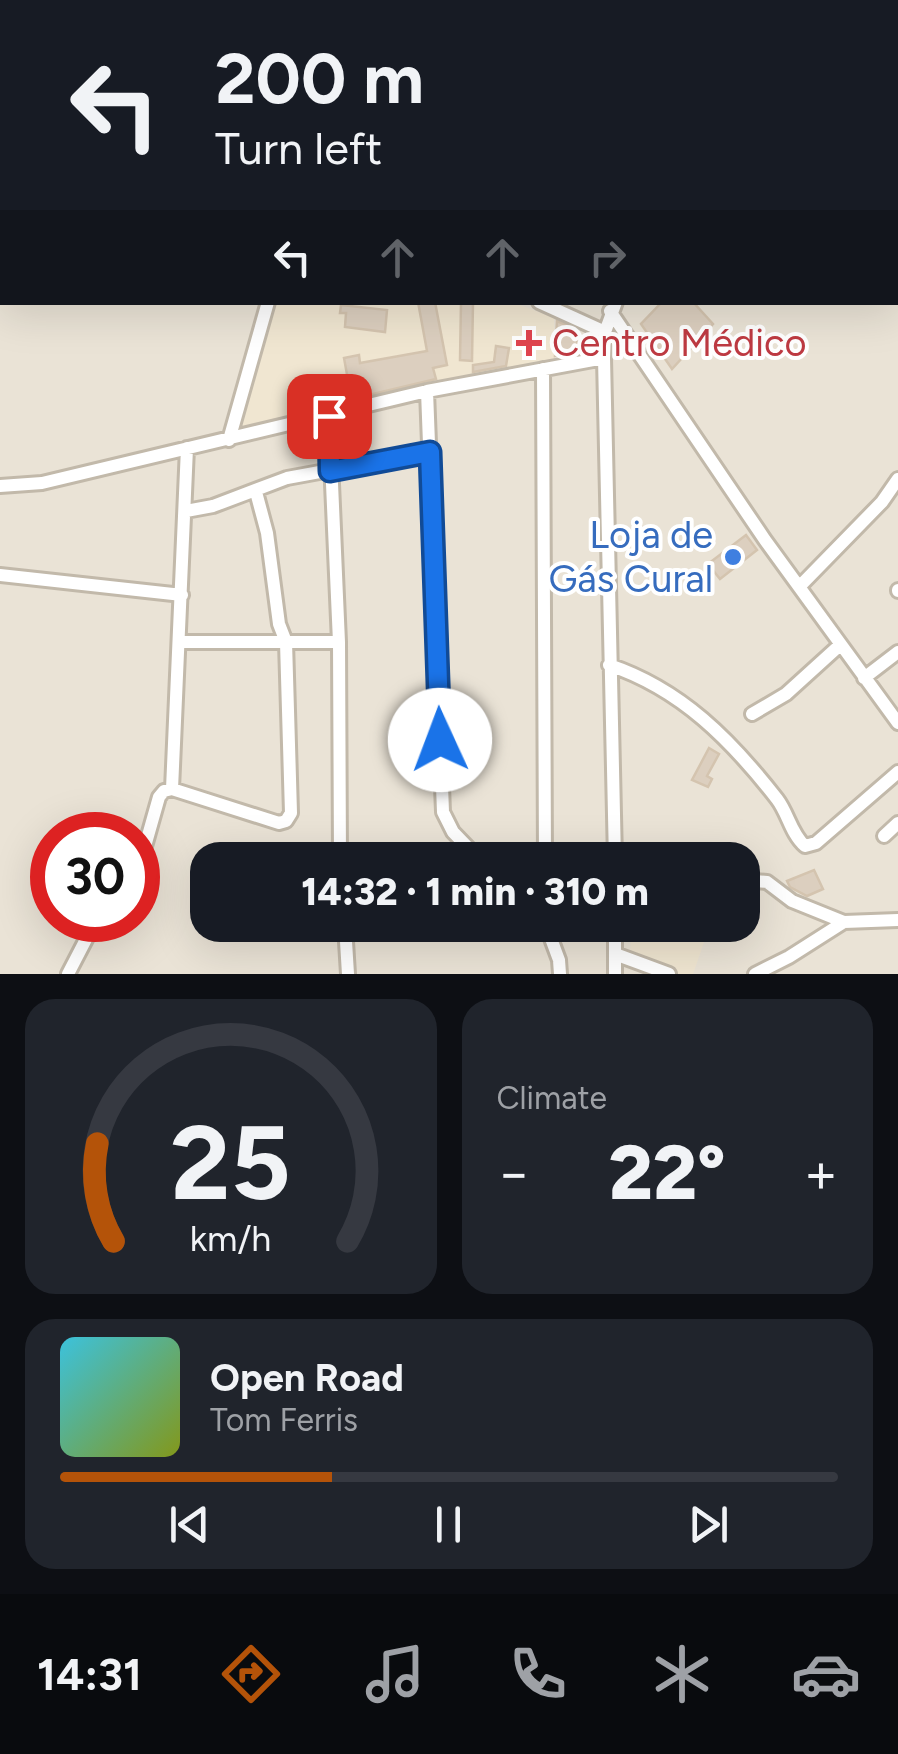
<!DOCTYPE html>
<html lang="en">
<head>
<meta charset="utf-8">
<style>
	:root { --surface:#171b24; --page:#20242c; --text:#f1f3f6; --muted:#9ea1a6; --line:#363941; --accent:#b45309 }
	body { margin:0; font-family:Figtree,sans-serif; background:var(--page); color:var(--text); height:100vh; display:flex; flex-direction:column; font-size:38px; white-space:nowrap }
	* { box-sizing:border-box; margin:0 }
	p { font-size:32px; color:var(--muted) }
	.icon { flex:none; width:55px; height:55px; fill:none; stroke:currentColor; stroke-width:2; stroke-linecap:round; stroke-linejoin:round }
	.map { position:relative; height:974px; overflow:hidden }
	.sheet { display:flex; flex-direction:column; gap:25px; padding:25px; background:#0d0f14; flex:1 }
	.sheet>* { flex:none }
	.hud { position:absolute; left:0px; top:0px; width:900px; height:305px; box-shadow:0 10px 40px #0002; background:#171b24; color:var(--text); overflow:hidden }
	.speed { position:absolute; left:30px; top:812px; display:flex; gap:20px; font-size:50px; font-weight:700; text-align:center }
	.speed>* { display:grid; place-content:center; width:130px; height:130px; border-radius:50%; background:var(--surface); box-shadow:0 10px 40px #0002; line-height:1 }
	.speed .limit { border:15px solid #d22; background:#fff; color:#111 }
	.pin { position:absolute; display:grid; place-items:center; width:85px; height:85px; color:#fff; margin:-42px; border-radius:20px; box-shadow:0 5px 15px #0006 }
	.me { position:absolute; width:110px; margin:-55px; rotate:358deg; stroke-linejoin:round; filter:drop-shadow(0 0 8px #0008) }
	.turn { display:flex; align-items:center; gap:35px; height:210px; padding:0 50px; font-size:45px }
	.turn .icon { width:130px; height:130px; stroke-width:2.5 }
	.turn b { display:block; font-size:70px; line-height:85px }
	.lanes { display:flex; align-items:center; height:95px; padding:0 50px; background:#0003; justify-content:center; gap:50px; direction:ltr }
	.lanes .off { opacity:.35 }
	.big { font-size:75px; font-weight:800; line-height:1.1 }
	.sheet .card { flex:1; display:flex; flex-direction:column; justify-content:center; gap:15px; min-width:0; padding:0 35px; border-radius:30px; background:var(--page) }
	.sheet .dial { align-items:center; gap:0 }
	.dial svg { height:260px; overflow:visible; fill:none; stroke:var(--line); stroke-width:7; stroke-linecap:round; text-anchor:middle }
	.dial text { fill:var(--text); stroke:none }
	.song { display:flex; align-items:center; gap:30px }
	.cover { width:120px; height:120px; border-radius:15px; background:linear-gradient(135deg,hsl(190 70% 55%),hsl(70 70% 35%)) }
	.played { height:10px; border-radius:5px; background:linear-gradient(90deg,var(--accent) 35%,var(--line) 35%) }
	.keys { display:flex; justify-content:space-around; direction:ltr }
	.heat { display:flex; justify-content:space-between; align-items:center; font-size:55px; direction:ltr }
	.sheet .tiles { flex:1; display:grid; gap:25px; grid-template-columns:1fr 1fr }
	.card:last-child { grid-column:span 2 }
	.trip { position:absolute; left:190px; top:842px; width:570px; height:100px; border-radius:30px; background:var(--surface); box-shadow:0 10px 40px #0002; font-weight:800; line-height:100px; text-align:center }
	.tab-bar { display:flex; height:160px; justify-content:space-around; align-items:center; background:#090b0e; color:var(--muted) }
	.tab-bar .icon { width:70px; height:70px }
	.tab-bar .selected { color:var(--accent) }
	.tab-bar b { font-size:45px; color:var(--text) }
	.map>svg:first-child { display:block }
	.residential { fill:#eae3d6; fill-rule:evenodd }
	.education { fill:#f0e6d1 }
	.building { fill:#dccfbf; stroke:#d4c4af; stroke-width:2.5 }
	.lines { fill:none; stroke-linecap:round; stroke-linejoin:round }
	.minor-casing { stroke:#c2b9aa; stroke-width:18 }
	.major-casing { stroke:#f0be5c; stroke-width:20 }
	.minor { stroke:#fff; stroke-width:12 }
	.major { stroke:#ffde98; stroke-width:15 }
	.route-casing { stroke:#114b97; stroke-width:25 }
	.route { stroke:#1a73e8; stroke-width:18 }
	.health-dot { fill:#e0444e; stroke:#fff; stroke-width:4 }
	.shop-dot { fill:#3f7fe0; stroke:#fff; stroke-width:4 }
	.labels { text-anchor:middle; dominant-baseline:central; stroke-width:8; stroke-linejoin:round; paint-order:stroke }
	.health-label { font-size:38px; fill:#be3a42; stroke:#fff; text-anchor:start }
	.shop-label { font-size:38px; fill:#366cbe; stroke:#fff; text-anchor:end }
</style>
</head>
<body>
<div class="map">
<svg width="898" height="974" viewBox="0 0 898 974">
	<rect width="100%" height="100%" fill="#f6f1e8"/>
	<!-- residential -->
	<path class="residential" d="M0 0H898V974H0ZM2 2H898V302H2ZM52 835H138V920H52ZM208 860H742V925H208Z"/>
	<!-- education -->
	<path class="education" d="M273 303H515L554 318V363L236 432Z
		M631 925H710L693 974H673L630 958Z"/>
	<!-- building -->
	<path class="building" d="M418 302H435L447 365 433 368 436 379 331 404 330 396 350 391 344 358 359 355 360 363 427 351Z
		M461 302H473L472 361 460 360Z
		M662 302H693L713 324 672 369 641 324Z
		M341 305 387 310 385 332 345 327 346 313H340Z
		M557 321 577 330 578 351 555 356Z
		M496 346 509 348 506 366 473 372V365L494 362Z
		M746 535 757 550 720 579 708 564Z
		M709 748 719 754 707 776 712 779 708 787 692 780Z
		M814 870 823 889 807 896 790 887 787 881Z"/>
	<g class="lines">
		<defs>
			<path id="minor" d="M197 0 199 2
				M530 0 531 2
				M593 0V2
				M0 2 6 0
				M463 2 465 0
				M898 47V46
				M898 128V129
				M0 162 2 163
				M539 302 605 332
				M610 311 765 540 898 723
				M543 369 545 860
				M427 391 443 812 453 832 480 860
				M329 416 339 642 340 860
				M229 440 268 302
				M0 486 42 483 427 391 604 358
				M186 511 213 506 287 478 429 452
				M0 575 182 595
				M799 587 882 502 898 479
				M898 590V591
				M180 642H339
				M609 665C681 689 731 740 777 799 788 813 791 834 805 846L816 843 898 772
				M864 678 898 652
				M752 714 786 694 840 645
				M172 789 279 823 286 821 291 813 286 642 279 624 267 533 256 492
				M884 836 898 823
				M615 860 604 358 605 332 616 302
				M138 871 159 797 164 791 172 789 187 448
				M742 880 767 882 792 901 844 922 898 920
				M345 925 348 974
				M546 925 559 960 560 974
				M615 954 669 974
				M68 974 96 920
				M615 974V925
				M755 974 789 957 844 922"/>
			<path id="major" d="M758 2 759 0"/>
		</defs>
		<!-- minor casing -->
		<use href="#minor" class="minor-casing"/>
		<!-- major casing -->
		<use href="#major" class="major-casing"/>
		<!-- minor -->
		<use href="#minor" class="minor"/>
		<!-- major -->
		<use href="#major" class="major"/>
	</g>
	<g class="lines">
		<defs>
			<path id="route" d="M329 416 330 471 430 452 440 740"/>
		</defs>
		<!-- route casing -->
		<use href="#route" class="route-casing"/>
		<!-- route -->
		<use href="#route" class="route"/>
	</g>
	<!-- markers -->
	<path class="health-dot" d="M524 328h10v10h10v10h-10v10h-10v-10h-10v-10h10z"/>
	<circle class="shop-dot" cx="733" cy="557" r="10"/>
	<g class="labels">
		<!-- health labels -->
		<g class="health-label">
			<text x="552" y="343">Centro Médico</text>
		</g>
		<!-- shop labels -->
		<g class="shop-label">
			<text x="713" y="535">Loja de<tspan x="713" dy="44">Gás Cural</tspan></text>
		</g>
	</g>
</svg>
<div class="speed"><div class="limit">30</div></div>
<div class="pin" style="left:329px;top:416px;background:#d93025"><svg class="icon" aria-label="arrive" viewBox="0 0 24 24"><path d="M6 21V4h12l-3 4 3 4H6"/></svg></div>
<svg class="me" style="left:440px;top:740px" viewBox="-20 -20 40 40"><circle r="19" fill="#fff"/><path d="M0-13L10 11 0 6-10 11z" fill="#1a73e8"/></svg>
<div class="trip">14:32 · 1 min · 310 m</div>
<div class="hud">
<div class="turn"><svg class="icon" aria-label="left" viewBox="0 0 24 24"><path d="M17 20v-9H6M10 6l-5 5 5 5"/></svg><div><b>200 m</b>Turn left</div></div>
<div class="lanes"><svg class="icon" aria-label="left" viewBox="0 0 24 24"><path d="M17 20v-9H6M10 6l-5 5 5 5"/></svg><svg class="icon off" aria-label="ahead" viewBox="0 0 24 24"><path d="M12 20V5M6 11l6-6 6 6"/></svg><svg class="icon off" aria-label="ahead" viewBox="0 0 24 24"><path d="M12 20V5M6 11l6-6 6 6"/></svg><svg class="icon off" aria-label="right" viewBox="0 0 24 24"><path d="M7 20v-9h11M14 6l5 5-5 5"/></svg></div>
</div>
</div>
<section class="sheet">
<div class="tiles">
<div class="card dial"><svg viewBox="0 0 100 80">
<path d="M14 69A42 42 0 1 1 86 69"/>
<path d="M14 69A42 42 0 0 1 9 39" stroke="#b45309"/>
<text x="50" y="56" font-size="32" font-weight="700">25</text>
<text x="50" y="72" font-size="11">km/h</text>
</svg></div>
<div class="card"><p>Climate</p>
<div class="heat"><a>−</a><b class="big">22°</b><a>+</a></div>
</div>
<div class="card">
<div class="song"><i class="cover"></i><div><b>Open Road</b><p>Tom Ferris</p></div></div>
<div class="played"></div>
<div class="keys"><svg class="icon" aria-label="previous" viewBox="0 0 24 24"><path d="M18 5L8 12l10 7zM5 5v14"/></svg><svg class="icon" aria-label="pause" viewBox="0 0 24 24"><path d="M8 5v14M16 5v14"/></svg><svg class="icon" aria-label="next" viewBox="0 0 24 24"><path d="M6 5l10 7-10 7zM19 5v14"/></svg></div>
</div>
</div>
</section>
<nav class="tab-bar">
<b>14:31</b>
<svg class="icon selected" aria-label="directions" viewBox="0 0 24 24"><path d="M12 3l9 9-9 9-9-9zM9 14v-3h6M13 9l2 2-2 2"/></svg>
<svg class="icon" aria-label="music" viewBox="0 0 24 24"><path d="M9 18V5l10-2v13"/><circle cx="6" cy="18" r="3"/><circle cx="16" cy="16" r="3"/></svg>
<svg class="icon" aria-label="phone" viewBox="0 0 24 24"><path d="M5 4h4l2 5-3 2q2 4 5 5l2-3 5 2v4C11 20 4 13 5 4z"/></svg>
<svg class="icon" aria-label="climate" viewBox="0 0 24 24"><path d="M12 3v18M4 7l16 10M4 17L20 7"/></svg>
<svg class="icon" aria-label="car" viewBox="0 0 24 24"><path d="M5 17H2v-5l4-1 3-4h7l3 4 3 1v5h-3M9 17h6M6 11h13"/><circle cx="7" cy="17" r="2"/><circle cx="17" cy="17" r="2"/></svg>
</nav>
</body>
</html>
